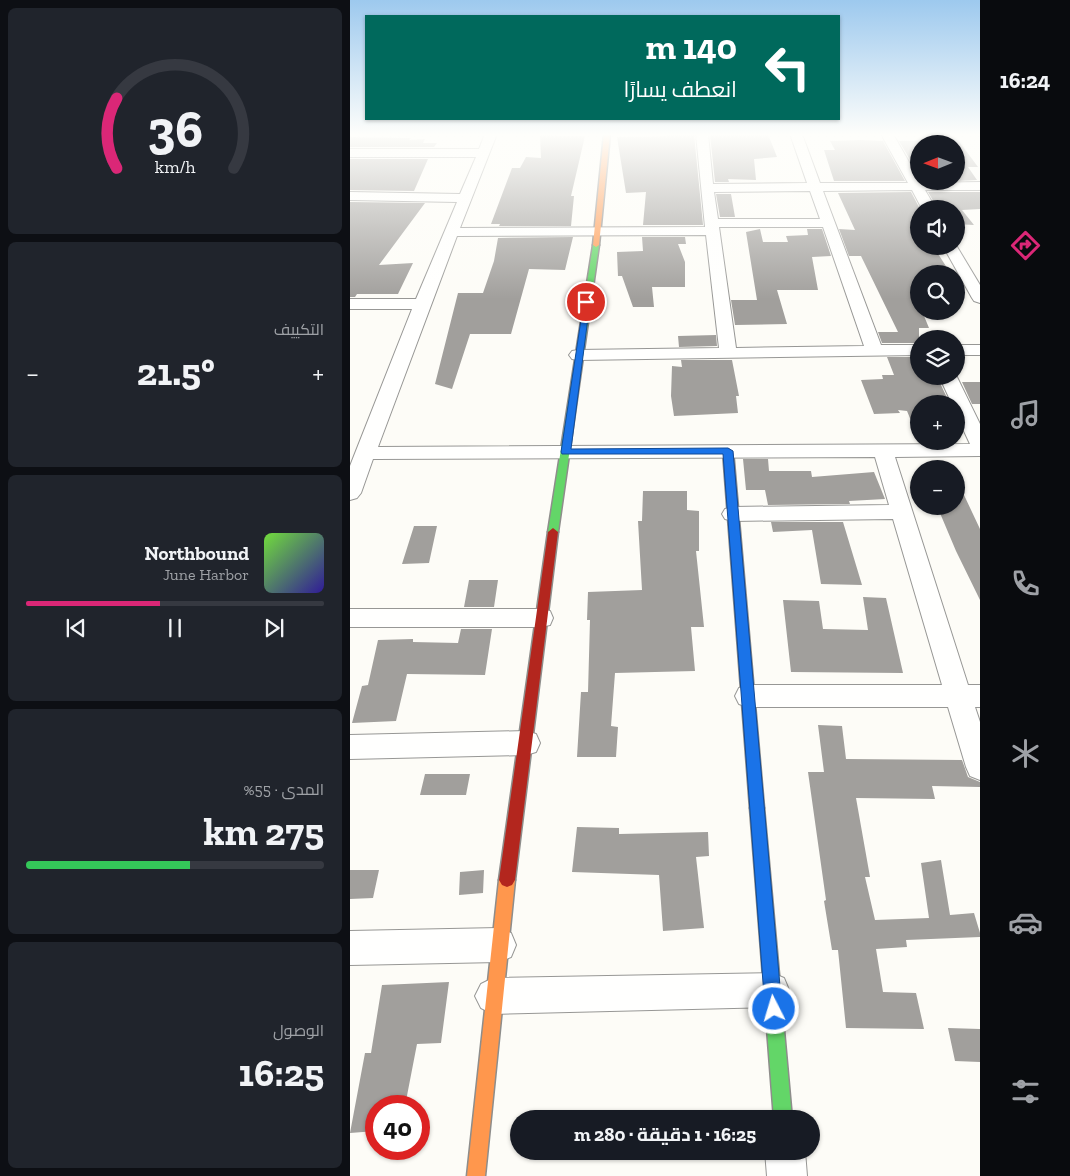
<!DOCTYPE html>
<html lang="ar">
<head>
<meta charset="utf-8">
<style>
	:root { --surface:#171b24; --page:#20242c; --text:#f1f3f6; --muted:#9ea1a6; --line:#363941; --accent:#db2777 }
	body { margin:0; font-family:"Zilla Slab",Cairo,serif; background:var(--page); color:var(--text); direction:rtl; height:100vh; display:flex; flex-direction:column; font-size:19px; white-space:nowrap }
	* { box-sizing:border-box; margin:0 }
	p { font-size:16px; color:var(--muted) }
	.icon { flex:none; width:28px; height:28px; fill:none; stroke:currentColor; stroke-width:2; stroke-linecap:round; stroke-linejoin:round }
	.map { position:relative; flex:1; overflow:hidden; direction:ltr }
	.sheet { display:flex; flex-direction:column; gap:8px; padding:8px; background:#0d0f14; width:350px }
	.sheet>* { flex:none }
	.top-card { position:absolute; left:15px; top:15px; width:475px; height:105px; border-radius:0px; box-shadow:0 1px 4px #0004; direction:rtl; background:#00695c; color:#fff; overflow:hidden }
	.needle { width:32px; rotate:269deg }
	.fabs { position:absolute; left:560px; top:135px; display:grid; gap:10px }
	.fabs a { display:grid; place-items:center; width:55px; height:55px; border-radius:50%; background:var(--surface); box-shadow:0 1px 4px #0004; font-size:25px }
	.speed { position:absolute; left:15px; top:1095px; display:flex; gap:10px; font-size:25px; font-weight:700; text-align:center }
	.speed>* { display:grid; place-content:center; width:65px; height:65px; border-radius:50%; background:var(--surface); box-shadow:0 1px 4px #0004; line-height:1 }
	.speed .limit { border:8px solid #d22; background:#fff; color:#111 }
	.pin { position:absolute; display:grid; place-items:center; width:42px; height:42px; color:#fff; margin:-21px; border:2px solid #fff; border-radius:50%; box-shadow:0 1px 5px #0007 }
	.me { position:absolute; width:55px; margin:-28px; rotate:355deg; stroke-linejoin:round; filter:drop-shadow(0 0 4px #0008) }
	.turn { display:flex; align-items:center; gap:18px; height:105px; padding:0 20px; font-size:22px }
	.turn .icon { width:65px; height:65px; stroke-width:2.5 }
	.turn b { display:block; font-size:35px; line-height:42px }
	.big { font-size:38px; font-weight:700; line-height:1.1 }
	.sheet .card { flex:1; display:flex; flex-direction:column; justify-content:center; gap:8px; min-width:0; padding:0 18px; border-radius:8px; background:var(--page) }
	.sheet .dial { align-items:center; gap:0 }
	.dial svg { height:130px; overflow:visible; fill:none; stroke:var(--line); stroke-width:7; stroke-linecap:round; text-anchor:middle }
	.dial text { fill:var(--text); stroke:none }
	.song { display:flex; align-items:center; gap:15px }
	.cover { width:60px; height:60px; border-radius:8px; background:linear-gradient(135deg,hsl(100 70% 55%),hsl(250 70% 35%)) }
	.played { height:5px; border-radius:2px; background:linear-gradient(90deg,var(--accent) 45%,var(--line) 45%) }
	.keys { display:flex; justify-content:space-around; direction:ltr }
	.heat { display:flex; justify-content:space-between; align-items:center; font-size:28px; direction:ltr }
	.charge { height:8px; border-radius:4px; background:linear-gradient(90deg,#34c759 55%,var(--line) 0) }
	.trip { position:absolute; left:160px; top:1110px; width:310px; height:50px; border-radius:25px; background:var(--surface); box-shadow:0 1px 4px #0004; font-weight:700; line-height:50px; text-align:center; direction:rtl }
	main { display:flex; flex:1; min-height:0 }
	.tabs { display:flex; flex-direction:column; width:90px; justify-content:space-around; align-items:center; background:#090b0e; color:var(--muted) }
	.tabs .icon { width:35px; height:35px }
	.tabs .on { color:var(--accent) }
	.tabs b { font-size:22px; color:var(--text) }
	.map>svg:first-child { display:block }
	.building { fill:#a19f9c }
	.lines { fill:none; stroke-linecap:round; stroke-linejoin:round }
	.street-casing { stroke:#979795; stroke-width:2 }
	.fast-casing { stroke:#8e8d8b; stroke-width:3 }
	.slow-casing { stroke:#8e8d8b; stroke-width:3 }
	.jam-casing { stroke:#8e8d8b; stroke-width:3 }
	.street { fill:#fffffe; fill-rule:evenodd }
	.fast { fill:#63d668; fill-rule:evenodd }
	.slow { fill:#ff974d; fill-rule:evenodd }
	.jam { fill:#b3261e; fill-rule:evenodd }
	.route { fill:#1a73e8; stroke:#114b97 }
</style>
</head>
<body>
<main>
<nav class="tabs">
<b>16:24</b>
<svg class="icon on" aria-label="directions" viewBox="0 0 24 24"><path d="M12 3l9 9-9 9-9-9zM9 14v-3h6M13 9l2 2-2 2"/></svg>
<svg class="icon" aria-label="music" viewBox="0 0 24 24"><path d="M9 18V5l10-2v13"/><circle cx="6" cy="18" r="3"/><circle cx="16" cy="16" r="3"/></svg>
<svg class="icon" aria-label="phone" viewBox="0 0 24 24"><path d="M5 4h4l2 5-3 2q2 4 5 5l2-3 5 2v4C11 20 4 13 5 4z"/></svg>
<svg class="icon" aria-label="climate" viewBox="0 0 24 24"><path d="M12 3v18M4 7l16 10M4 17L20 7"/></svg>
<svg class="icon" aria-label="car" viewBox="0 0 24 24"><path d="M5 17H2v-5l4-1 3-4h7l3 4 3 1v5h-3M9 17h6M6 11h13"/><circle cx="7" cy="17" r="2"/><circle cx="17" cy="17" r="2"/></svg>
<svg class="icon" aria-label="filters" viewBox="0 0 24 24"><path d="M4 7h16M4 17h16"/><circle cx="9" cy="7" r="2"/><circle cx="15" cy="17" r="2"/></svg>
</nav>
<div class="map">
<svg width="630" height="1176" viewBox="0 0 630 1176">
	<rect width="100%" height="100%" fill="#fdfcf7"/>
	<!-- building -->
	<path class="building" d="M316 134H344L353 225H293L296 192 276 193 267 137 316 136Z
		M360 134H418L427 157 404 159 406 180 378 179 379 182H365Z
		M190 135 235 136 221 196H224L221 226H149L150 224H141L162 168H170L176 157 191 158Z
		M0 137 61 138 59 140 75 139 73 143H87L84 147H0Z
		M511 140 533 141 555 181H484L474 150H485L480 141Z
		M608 140 628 167H618L627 180 606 181V144H569V175L549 141Z
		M0 159H78L64 191 0 190Z
		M561 192 570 209 569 246H583L601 274H569V287H562L569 303V311H572L579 328H569V343H532L528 332H548L511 256H499L489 229 505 230 488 193Z
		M578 192H630V209L612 210 624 225 606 224V209H588Z
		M366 194H381L385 217H370Z
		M0 202 75 203 29 265 63 263 48 294H7L5 297H0Z
		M410 229 413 242H438L436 236 458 235 457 229H472L481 256 462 257 468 290H427L437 324 385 325 381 300H407L396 232Z
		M223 237 215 270 179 269 161 334H120L102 389 85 384 108 293H133L144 261 148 238Z
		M292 237H335L336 244H328L335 262V287H302L304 307H283L272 276H268L267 252 293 251Z
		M366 335 367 346 329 347 328 336Z
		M537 357H569V376H584L588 383H590L600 404H569V435H567L557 411 548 410 550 413 524 414 511 380 533 379 532 375H544Z
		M331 360H382L389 396H386L388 413 324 416 321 396 322 366 332 367Z
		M612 382H630V404H622Z
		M393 459H418L419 471H461L462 477 524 472 535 499 499 501 500 504 418 505 415 490H396Z
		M606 478 630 529V600L606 551 587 506H606Z
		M293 491H337V510L349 511V551H346L354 627H341L345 671 265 673 261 726 268 727 266 757H227L231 692H238L240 620H237L238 592 292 590 288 521H292Z
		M421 522H493L512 585 471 584 462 530 423 532Z
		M64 526H87L79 563 52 564Z
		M119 580H148L144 607H114Z
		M513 597 536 598 553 673 441 672 433 600 469 601 473 629 518 630Z
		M111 629H142L135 675 57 674 46 721 2 723 12 686 18 685 28 640 63 639V642L108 643Z
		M468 725 492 726 496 759 612 760 618 777 630 782V787L582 786 585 799 506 798 520 877H515L525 920 579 918 571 863 591 860 600 915 624 913 630 933V937L556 940 557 947 526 949 533 992 566 993 574 1029 496 1028 488 950H482L474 901 476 900 458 772H474Z
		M75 774H120L116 795H70Z
		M227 827 269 828V834L358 832 359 856 346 857 354 928 313 931 309 875 222 872Z
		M0 870H29L23 898 0 899Z
		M134 870 133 893 109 895 110 872Z
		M99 982 91 1043 67 1044 55 1106H26V1131L0 1133 15 1053H21L32 985Z
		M598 1028 630 1029V1062L605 1061Z"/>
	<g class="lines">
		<defs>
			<path id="street" d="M135 134H147L110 228 355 227 346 134H358L363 184 457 183 440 134H452L470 183H558L531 134H543L571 183 630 182V190H575L586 209H572L562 190 473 191 531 345H569V355L228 360 222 359 219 355 222 351 228 350 369 348 356 235 107 236 28 447 620 444 606 414V404H602L589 376 606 375 630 424V456L545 457 618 685H630V707H625L630 722V780L620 776 616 767 598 707H398L389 704 385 696 389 688 398 685H592L543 519 383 521 375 519 372 514 375 509 383 507 539 505 525 457 23 459 11 493 7 498 0 500V466L62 309H0V299H66L107 202 0 200V192L110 194 126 157H0V149H129ZM460 191 470 219H368L364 192ZM369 227H473L514 346 386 348Z
				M606 245 630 285V303L624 301 622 298 593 246H606Z
				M606 345H630V355H606Z
				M0 609H191L200 611 203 618 200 625 191 627H0Z
				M176 731 186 734 190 743 186 752 176 755 0 759V735Z
				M149 928 161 933 166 945 161 957 149 962 0 965V931Z
				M422 973 434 978 439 990 434 1002 422 1007 143 1014 131 1008 125 996 131 984 143 978Z
				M415 1151H455L457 1176H417Z"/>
			<path id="fast" d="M246 243 249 245 208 532 203 536 198 532 243 245Z
				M407 801 412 803 414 808 442 1119H424L400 808 402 803Z"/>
			<path id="slow" d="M254 134H260L249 245 246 247 243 245Z
				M157 873 162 875 165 880 135 1176H117L149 880 152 875Z"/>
			<path id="jam" d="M378 448 383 451 414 808 412 813 407 815 402 813 400 808 373 451Z
				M203 528 208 532 165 880 162 885 157 887 152 885 149 880 198 532Z"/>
		</defs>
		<!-- street casing -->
		<use href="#street" class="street-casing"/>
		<!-- fast casing -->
		<use href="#fast" class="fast-casing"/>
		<!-- slow casing -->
		<use href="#slow" class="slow-casing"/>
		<!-- jam casing -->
		<use href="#jam" class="jam-casing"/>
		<!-- street -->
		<use href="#street" class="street"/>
		<!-- fast -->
		<use href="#fast" class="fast"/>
		<!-- slow -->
		<use href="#slow" class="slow"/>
		<!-- jam -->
		<use href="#jam" class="jam"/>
	</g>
	<!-- sky -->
	<linearGradient id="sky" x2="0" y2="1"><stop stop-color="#9dc9ee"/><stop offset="0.45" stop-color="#fefefb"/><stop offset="1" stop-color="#fefefb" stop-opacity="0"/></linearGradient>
	<rect width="630" height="299" fill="url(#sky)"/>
	<!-- route -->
	<path class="route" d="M234 300 240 302 221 449 378 448 383 451 432 1009 429 1015 424 1017 418 1015 415 1009 373 454H212L211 452Z"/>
</svg>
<div class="fabs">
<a><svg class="needle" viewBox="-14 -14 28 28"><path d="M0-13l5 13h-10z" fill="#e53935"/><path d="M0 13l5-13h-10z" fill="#9ea1a6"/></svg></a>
<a><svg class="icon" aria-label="sound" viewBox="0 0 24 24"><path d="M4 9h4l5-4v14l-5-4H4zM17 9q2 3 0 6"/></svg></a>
<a><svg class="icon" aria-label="search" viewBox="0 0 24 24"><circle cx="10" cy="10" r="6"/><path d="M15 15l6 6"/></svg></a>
<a><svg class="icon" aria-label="layers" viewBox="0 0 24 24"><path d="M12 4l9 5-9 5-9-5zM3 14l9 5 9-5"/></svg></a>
<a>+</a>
<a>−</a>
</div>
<div class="speed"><div class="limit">40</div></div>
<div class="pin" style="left:236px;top:302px;background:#d93025"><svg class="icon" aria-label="arrive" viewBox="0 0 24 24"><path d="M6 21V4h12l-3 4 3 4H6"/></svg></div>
<svg class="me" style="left:424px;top:1009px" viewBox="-20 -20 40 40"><circle r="17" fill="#1a73e8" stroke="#fff" stroke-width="3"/><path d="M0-11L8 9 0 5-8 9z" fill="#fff"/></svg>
<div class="trip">16:25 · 1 دقيقة · 280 m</div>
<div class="top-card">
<div class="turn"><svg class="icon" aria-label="left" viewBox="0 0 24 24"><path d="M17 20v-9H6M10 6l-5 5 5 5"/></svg><div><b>140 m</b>انعطف يسارًا</div></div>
</div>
</div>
<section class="sheet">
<div class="card dial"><svg viewBox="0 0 100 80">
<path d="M14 69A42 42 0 1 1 86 69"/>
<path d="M14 69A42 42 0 0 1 14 26" stroke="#db2777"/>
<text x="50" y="56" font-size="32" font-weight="700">36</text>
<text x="50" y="72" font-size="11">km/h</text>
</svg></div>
<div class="card"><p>التكييف</p>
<div class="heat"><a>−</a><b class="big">21.5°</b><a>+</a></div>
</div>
<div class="card">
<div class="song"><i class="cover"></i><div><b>Northbound</b><p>June Harbor</p></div></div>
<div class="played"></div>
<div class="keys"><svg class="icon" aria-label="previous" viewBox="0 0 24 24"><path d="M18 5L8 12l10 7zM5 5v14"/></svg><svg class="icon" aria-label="pause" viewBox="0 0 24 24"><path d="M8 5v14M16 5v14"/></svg><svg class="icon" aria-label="next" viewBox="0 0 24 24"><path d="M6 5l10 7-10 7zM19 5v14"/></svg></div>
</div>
<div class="card"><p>المدى · 55%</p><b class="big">275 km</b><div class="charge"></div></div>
<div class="card"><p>الوصول</p><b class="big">16:25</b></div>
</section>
</main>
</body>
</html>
